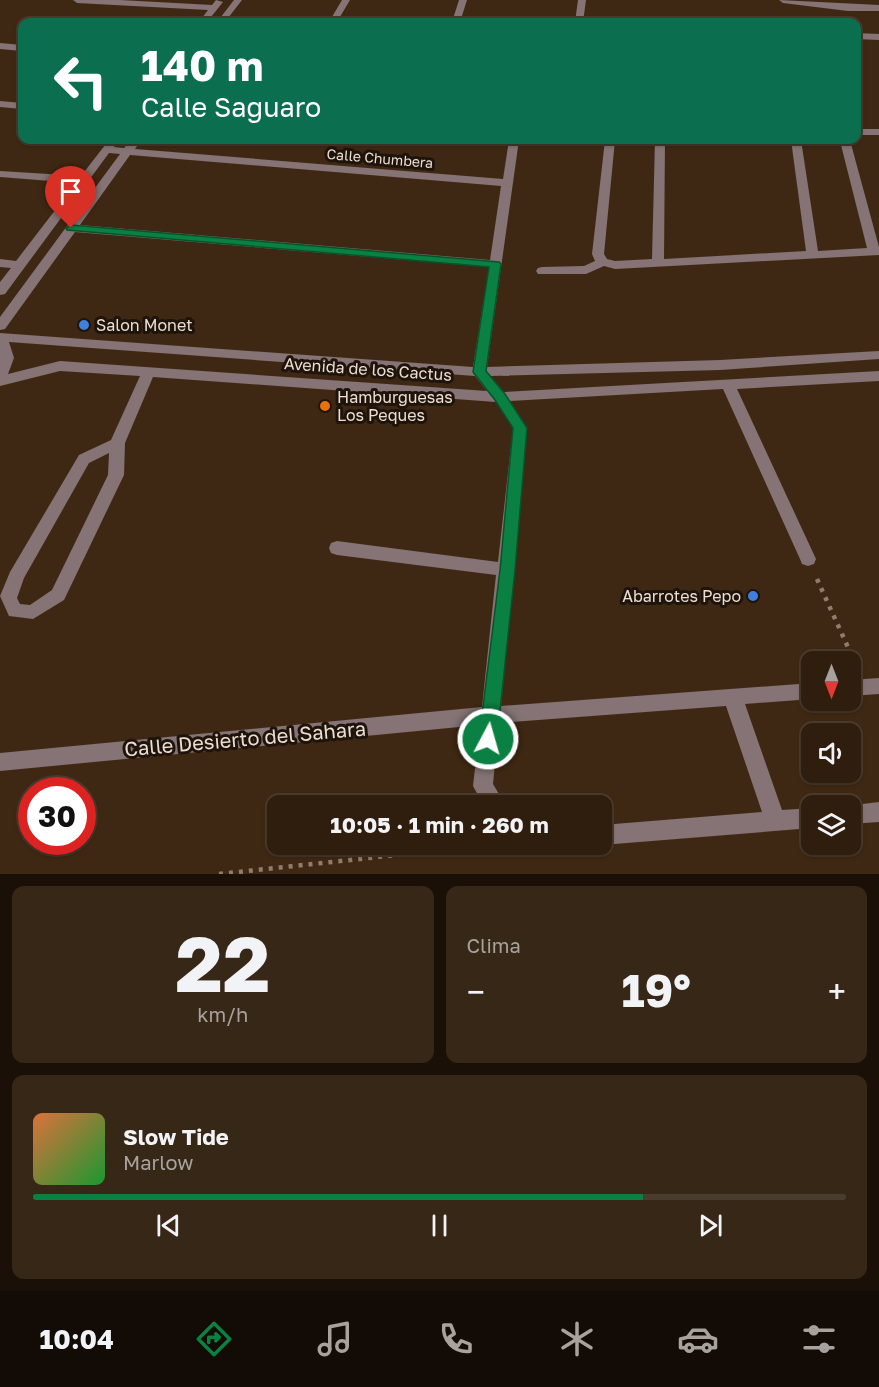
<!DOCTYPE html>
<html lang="es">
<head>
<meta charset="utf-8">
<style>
	:root { --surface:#2f1e0e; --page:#372717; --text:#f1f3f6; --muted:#a7a29e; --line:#4a3c2e; --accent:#0b8043 }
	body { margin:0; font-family:"Golos Text",sans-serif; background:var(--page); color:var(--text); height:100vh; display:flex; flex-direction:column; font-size:22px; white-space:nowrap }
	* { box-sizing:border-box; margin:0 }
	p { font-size:20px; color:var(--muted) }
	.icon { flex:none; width:33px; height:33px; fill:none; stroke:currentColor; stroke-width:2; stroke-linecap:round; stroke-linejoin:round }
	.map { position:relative; height:874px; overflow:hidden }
	.side { display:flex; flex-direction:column; gap:12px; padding:12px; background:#1a1008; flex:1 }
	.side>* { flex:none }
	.hud { position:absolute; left:18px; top:18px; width:843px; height:126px; border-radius:12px; box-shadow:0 2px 4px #0004,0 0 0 2px var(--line); background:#0b6e4f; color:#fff; overflow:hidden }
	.needle { width:39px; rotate:180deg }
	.buttons { position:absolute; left:801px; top:651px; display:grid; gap:12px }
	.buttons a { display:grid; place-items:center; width:60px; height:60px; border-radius:12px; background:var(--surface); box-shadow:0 2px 4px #0004,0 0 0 2px var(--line); font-size:30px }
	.speed { position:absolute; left:18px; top:777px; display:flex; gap:12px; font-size:30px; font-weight:700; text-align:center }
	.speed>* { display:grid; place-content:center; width:78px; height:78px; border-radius:50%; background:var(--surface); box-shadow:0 2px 4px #0004,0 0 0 2px var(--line); line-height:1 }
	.speed .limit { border:9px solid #d22; background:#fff; color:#111 }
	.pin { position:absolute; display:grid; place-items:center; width:51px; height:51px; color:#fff; margin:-62px -26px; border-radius:50% 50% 50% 0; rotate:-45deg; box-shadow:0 0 6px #0007 }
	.pin .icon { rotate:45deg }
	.me { position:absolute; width:66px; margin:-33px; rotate:6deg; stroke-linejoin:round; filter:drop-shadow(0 0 4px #0008) }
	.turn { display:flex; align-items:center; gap:21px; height:126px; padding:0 24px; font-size:27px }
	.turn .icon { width:78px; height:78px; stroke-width:2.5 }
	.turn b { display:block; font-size:42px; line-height:51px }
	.big { font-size:45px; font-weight:700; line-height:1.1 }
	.side .card { flex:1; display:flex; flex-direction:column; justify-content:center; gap:9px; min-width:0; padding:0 21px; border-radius:12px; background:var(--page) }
	.side .dial { align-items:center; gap:0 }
	.dial b { font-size:78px; line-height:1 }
	.song { display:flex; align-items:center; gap:18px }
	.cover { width:72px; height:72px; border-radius:9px; background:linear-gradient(135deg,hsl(20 70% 55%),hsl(130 70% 35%)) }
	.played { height:6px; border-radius:3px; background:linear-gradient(90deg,var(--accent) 75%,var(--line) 75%) }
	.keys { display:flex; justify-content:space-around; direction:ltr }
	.heat { display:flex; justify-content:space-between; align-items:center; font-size:33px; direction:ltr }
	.side .tiles { flex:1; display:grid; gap:12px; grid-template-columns:1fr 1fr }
	.card:last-child { grid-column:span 2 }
	.trip { position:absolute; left:267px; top:795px; width:345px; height:60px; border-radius:12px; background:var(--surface); box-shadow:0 2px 4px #0004,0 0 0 2px var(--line); font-weight:700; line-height:60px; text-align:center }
	.menu { display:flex; height:96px; justify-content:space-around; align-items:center; background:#130c06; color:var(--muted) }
	.menu .icon { width:42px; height:42px }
	.menu .selected { color:var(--accent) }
	.menu b { font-size:27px; color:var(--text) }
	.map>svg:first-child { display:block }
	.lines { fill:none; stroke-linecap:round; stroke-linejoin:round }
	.path { stroke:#907d6c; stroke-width:4.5; stroke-dasharray:4 6; stroke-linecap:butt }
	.minor { fill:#857375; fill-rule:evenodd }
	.route { fill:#0b8043; stroke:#07532c; stroke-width:1.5 }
	.shop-dot { fill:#3f7fe0; stroke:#1e140b; stroke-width:2 }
	.food-dot { fill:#e8710a; stroke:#1e140b; stroke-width:2 }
	.labels { text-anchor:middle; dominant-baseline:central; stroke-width:6; stroke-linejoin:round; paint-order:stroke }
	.far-street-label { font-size:14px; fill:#edded1; stroke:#1e140b }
	.poi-label { font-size:16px; fill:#edded1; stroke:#1e140b; text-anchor:start }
	.street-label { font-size:16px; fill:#edded1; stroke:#1e140b }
	.near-street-label { font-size:20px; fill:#edded1; stroke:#1e140b }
</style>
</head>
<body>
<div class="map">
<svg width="879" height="874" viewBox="0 0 879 874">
	<rect width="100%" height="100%" fill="#3f2813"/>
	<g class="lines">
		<!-- path -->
		<path class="path" d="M817 579 856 665
			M219 874 500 844"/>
		<!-- minor -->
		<path class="minor" d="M73 0H120L212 5 216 0 223 2 207 22H199L208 10 77 3Z
			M234 0H242L225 22H217Z
			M342 0H350L337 22H329Z
			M459 0H467L460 22H452Z
			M578 0H586L583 22H575Z
			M779 0 879 5V11H848L783 3Z
			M856 33 879 34V40L856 39Z
			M0 43 22 45V51L0 49Z
			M0 101 22 103V109L0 107Z
			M856 129H879V135H856Z
			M109 140H119L114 147 124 148 131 140H141L135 149 503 179 509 140H519L487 367 720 360 879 351V359L720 370 490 376 504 392 879 371V381L737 389 816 559 814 564 808 566 802 564 800 559 723 389 510 401 527 428 501 706 812 683V699L745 704 782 810 812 808V828L602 845 600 844 602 825 762 812 726 706 499 723 493 784 506 806H484L473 786 480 725 0 771V753L482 707 496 575 337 555 331 553 329 548 331 543 337 541 498 562 513 428 496 402 153 377 125 443 124 475 64 600 33 619 9 616 0 596 10 572 79 455 111 440 140 376 60 371 0 386V333L473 367 489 267 75 232 5 329 0 330V317L120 154 109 153 5 294 0 295V282L11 268 0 267V259L16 261 76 183 0 177V171L81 176ZM130 155 501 186 490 260 80 225ZM9 342 475 376 487 391 60 361 8 374 14 358ZM109 453 108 475 52 590 30 605 20 604 17 598 24 578 89 463Z
			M605 140H615L604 254 607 259 615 261 652 259 655 140H665L664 259 806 251 791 140H801L818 251 867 248 841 145 836 140H847L851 144 879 247V255L615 269 604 266 586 274H538L536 271 538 268 542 267 584 266 595 261 592 254Z
			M879 678V694L850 696V680Z
			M879 802V822L850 824V806H846Z"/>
	</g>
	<!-- route -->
	<path class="route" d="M71 225 499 262 501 264 486 371 505 394 527 428 515 570 497 739 494 745 488 747 482 745 479 739 500 570 513 428 495 400 473 372 489 267 67 230 66 228Z"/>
	<!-- markers -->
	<g class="shop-dot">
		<circle cx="84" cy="325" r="6"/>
		<circle cx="753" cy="596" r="6"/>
	</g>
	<circle class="food-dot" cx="325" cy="406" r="6"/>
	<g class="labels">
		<!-- far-street labels -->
		<g class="far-street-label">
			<text transform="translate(380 158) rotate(5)">Calle Chumbera</text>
		</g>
		<!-- poi labels -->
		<g class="poi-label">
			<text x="96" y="325">Salon Monet</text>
			<text x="337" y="397">Hamburguesas<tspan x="337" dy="18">Los Peques</tspan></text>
			<text x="741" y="596" text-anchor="end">Abarrotes Pepo</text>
		</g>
		<!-- street labels -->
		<g class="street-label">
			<text transform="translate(368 369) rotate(4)">Avenida de los Cactus</text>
		</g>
		<!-- near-street labels -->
		<g class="near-street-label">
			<text transform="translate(245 738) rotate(-5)">Calle Desierto del Sahara</text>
		</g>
	</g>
</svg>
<div class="buttons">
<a><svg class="needle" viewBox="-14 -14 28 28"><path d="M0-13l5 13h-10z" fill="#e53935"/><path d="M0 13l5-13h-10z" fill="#a7a29e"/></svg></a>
<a><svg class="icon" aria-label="sound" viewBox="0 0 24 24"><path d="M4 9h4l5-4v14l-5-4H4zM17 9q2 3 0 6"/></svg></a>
<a><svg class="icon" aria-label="layers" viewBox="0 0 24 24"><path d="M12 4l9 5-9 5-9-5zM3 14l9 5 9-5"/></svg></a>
</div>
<div class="speed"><div class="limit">30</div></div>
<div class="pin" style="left:71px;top:228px;background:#d93025"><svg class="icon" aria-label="arrive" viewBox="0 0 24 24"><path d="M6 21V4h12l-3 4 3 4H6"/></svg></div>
<svg class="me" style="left:488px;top:739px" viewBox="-20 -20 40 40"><circle r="17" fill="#0b8043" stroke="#fff" stroke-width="3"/><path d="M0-11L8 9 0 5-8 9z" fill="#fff"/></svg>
<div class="trip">10:05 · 1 min · 260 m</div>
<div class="hud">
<div class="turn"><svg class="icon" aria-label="left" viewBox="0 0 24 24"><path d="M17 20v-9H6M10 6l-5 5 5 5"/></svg><div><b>140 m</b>Calle Saguaro</div></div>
</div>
</div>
<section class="side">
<div class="tiles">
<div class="card dial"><b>22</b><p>km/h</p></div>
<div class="card"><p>Clima</p>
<div class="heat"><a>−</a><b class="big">19°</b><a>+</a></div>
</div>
<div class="card">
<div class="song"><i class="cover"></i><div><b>Slow Tide</b><p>Marlow</p></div></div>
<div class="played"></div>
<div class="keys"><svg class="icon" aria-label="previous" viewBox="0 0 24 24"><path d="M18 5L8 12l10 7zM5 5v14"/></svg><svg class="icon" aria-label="pause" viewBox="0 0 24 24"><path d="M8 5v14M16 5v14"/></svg><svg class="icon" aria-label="next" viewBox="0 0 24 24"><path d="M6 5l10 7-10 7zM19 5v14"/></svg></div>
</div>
</div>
</section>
<nav class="menu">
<b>10:04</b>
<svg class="icon selected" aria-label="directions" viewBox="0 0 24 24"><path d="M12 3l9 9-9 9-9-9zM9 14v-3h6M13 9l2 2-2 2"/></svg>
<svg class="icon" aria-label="music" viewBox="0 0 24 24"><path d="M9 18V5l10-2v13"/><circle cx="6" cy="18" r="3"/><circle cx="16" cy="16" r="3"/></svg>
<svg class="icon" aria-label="phone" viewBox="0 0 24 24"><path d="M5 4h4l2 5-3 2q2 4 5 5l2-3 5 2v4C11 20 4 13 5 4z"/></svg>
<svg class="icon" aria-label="climate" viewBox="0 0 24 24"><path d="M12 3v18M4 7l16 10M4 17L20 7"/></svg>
<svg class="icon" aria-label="car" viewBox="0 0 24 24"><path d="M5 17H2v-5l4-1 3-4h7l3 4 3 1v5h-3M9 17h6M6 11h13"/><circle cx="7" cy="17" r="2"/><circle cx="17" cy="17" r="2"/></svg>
<svg class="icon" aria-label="filters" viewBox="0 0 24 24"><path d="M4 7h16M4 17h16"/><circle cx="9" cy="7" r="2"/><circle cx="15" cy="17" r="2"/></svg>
</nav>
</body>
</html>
